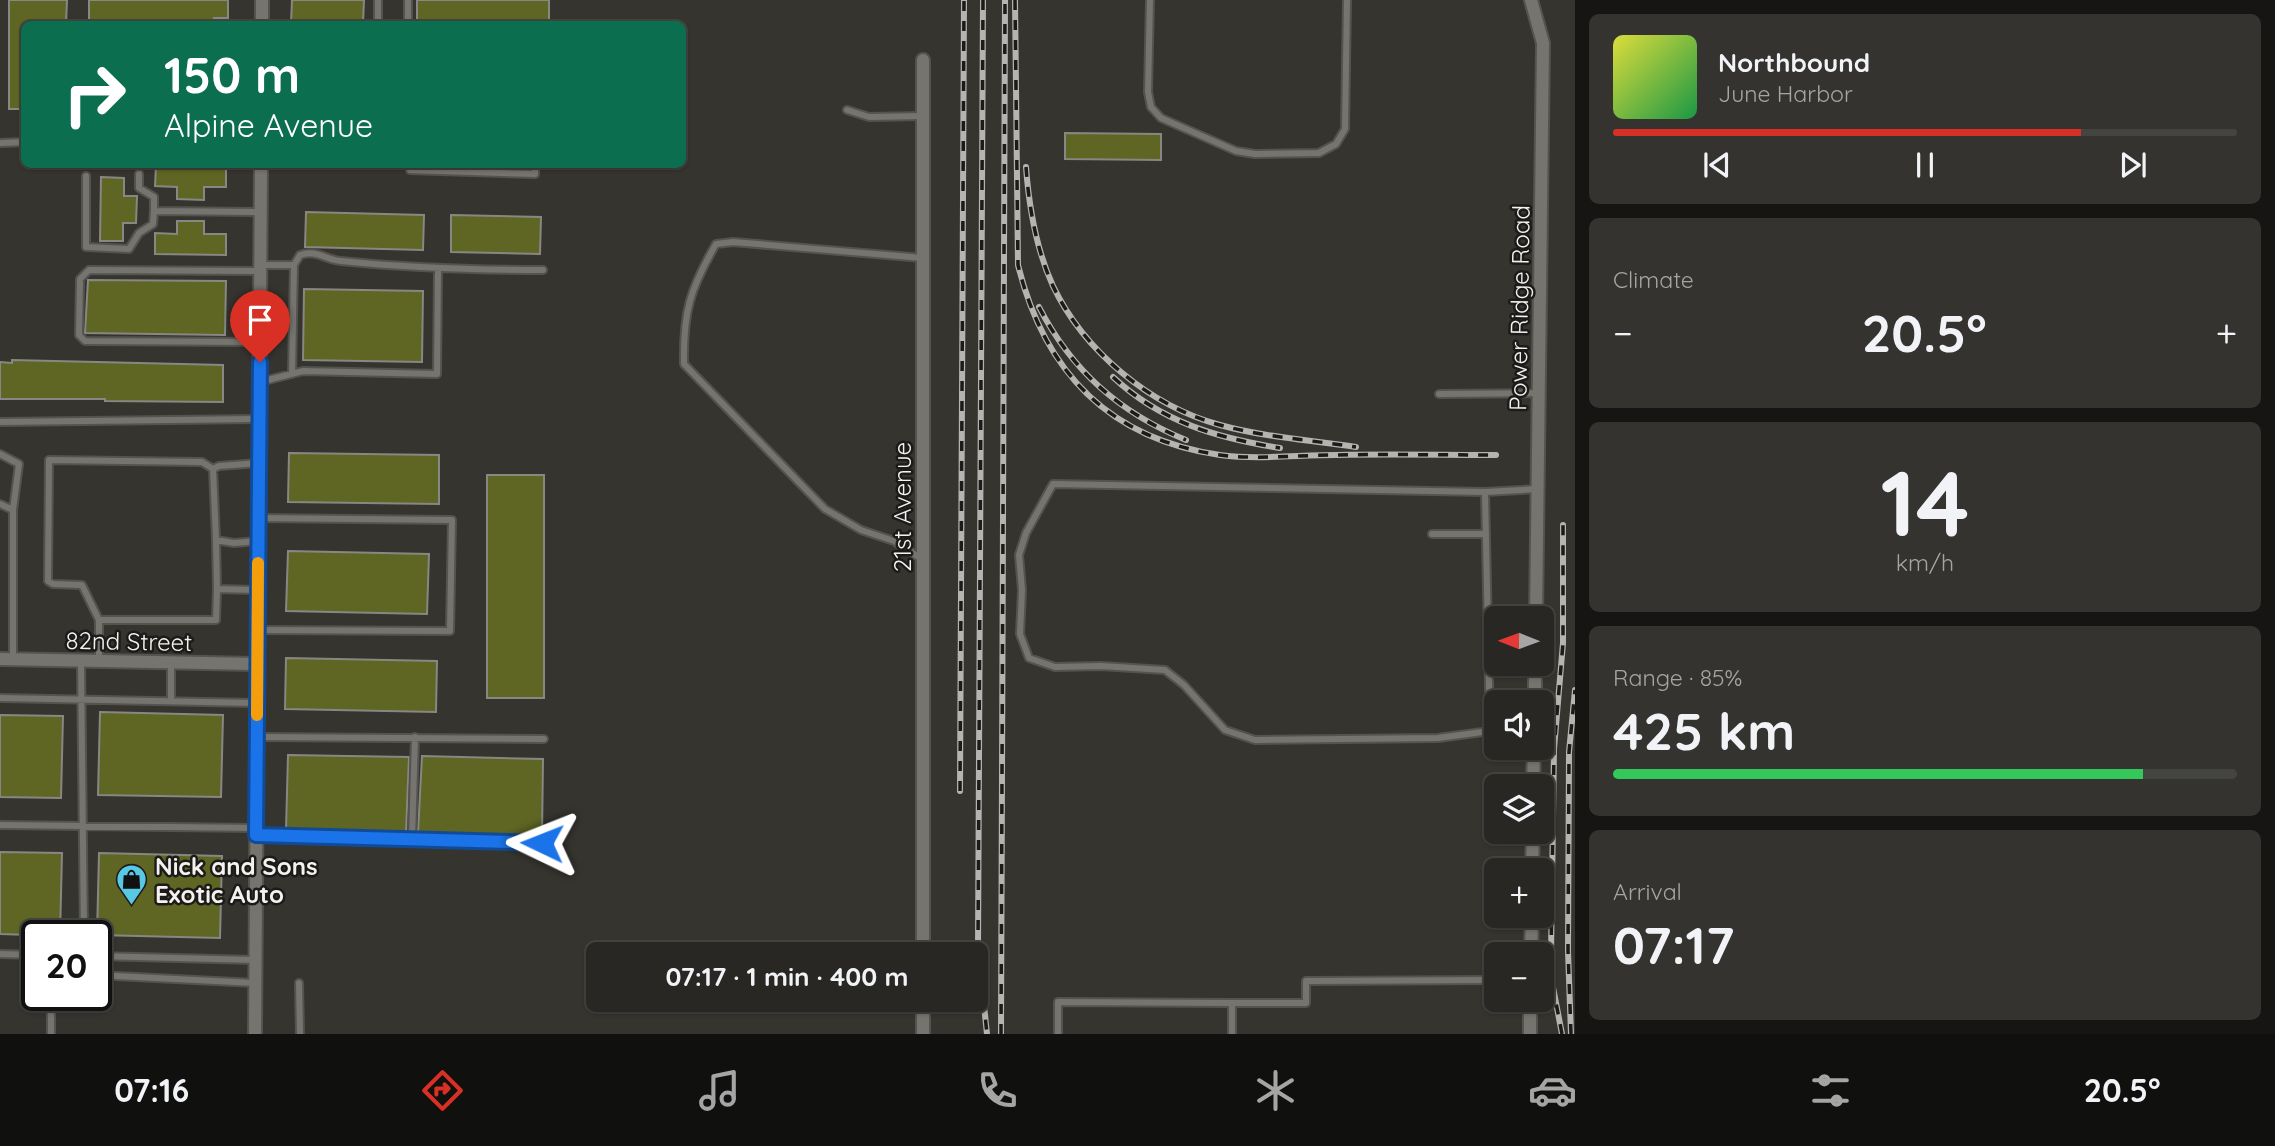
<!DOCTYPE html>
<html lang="en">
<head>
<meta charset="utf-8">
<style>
	:root { --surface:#282723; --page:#343330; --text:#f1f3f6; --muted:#a5a5a6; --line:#444441; --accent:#d93025 }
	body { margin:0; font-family:Quicksand,sans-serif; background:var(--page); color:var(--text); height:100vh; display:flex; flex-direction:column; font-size:26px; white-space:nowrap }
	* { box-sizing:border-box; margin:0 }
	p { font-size:23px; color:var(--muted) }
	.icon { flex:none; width:38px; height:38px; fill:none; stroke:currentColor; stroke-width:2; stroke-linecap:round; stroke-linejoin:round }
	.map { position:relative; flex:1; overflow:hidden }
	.sheet { display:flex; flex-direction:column; gap:14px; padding:14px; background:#161513; width:700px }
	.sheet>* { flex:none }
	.hud { position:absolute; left:21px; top:21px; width:665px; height:147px; border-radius:10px; box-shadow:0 2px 5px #0004,0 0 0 2px var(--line); background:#0b6e4f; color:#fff; overflow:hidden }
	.needle { width:46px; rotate:271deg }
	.fabs { position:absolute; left:1484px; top:606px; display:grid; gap:14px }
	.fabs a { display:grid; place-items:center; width:70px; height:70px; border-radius:10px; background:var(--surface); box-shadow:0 2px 5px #0004,0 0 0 2px var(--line); font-size:35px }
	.speed { position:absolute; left:21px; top:920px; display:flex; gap:14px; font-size:35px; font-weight:700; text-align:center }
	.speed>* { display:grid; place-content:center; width:91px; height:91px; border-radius:50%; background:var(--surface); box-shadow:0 2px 5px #0004,0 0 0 2px var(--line); line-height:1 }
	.speed .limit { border:4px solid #111; border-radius:10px; background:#fff; color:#111 }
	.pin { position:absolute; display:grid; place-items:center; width:60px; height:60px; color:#fff; margin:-72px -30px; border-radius:50% 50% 50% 0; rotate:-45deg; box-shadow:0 0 7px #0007 }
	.pin .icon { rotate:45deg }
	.me { position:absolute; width:77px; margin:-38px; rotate:272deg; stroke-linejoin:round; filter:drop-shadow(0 0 5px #0008) }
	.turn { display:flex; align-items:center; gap:24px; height:147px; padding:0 28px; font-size:32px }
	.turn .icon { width:91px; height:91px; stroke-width:2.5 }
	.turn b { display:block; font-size:49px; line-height:60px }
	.big { font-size:52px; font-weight:700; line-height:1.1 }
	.sheet .card { flex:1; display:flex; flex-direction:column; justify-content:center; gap:10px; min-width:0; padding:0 24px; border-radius:10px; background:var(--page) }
	.sheet .dial { align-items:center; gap:0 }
	.dial b { font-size:91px; line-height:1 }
	.song { display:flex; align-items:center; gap:21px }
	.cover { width:84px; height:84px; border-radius:10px; background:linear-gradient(135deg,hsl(60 70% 55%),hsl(140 70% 35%)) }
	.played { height:7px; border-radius:4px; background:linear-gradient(90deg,var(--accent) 75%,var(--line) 75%) }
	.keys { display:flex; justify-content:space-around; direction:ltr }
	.heat { display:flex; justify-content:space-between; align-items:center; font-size:38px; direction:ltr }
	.charge { height:10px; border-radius:5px; background:linear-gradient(90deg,#34c759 85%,var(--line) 0) }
	.trip { position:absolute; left:586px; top:942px; width:402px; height:70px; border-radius:10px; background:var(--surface); box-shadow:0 2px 5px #0004,0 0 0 2px var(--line); font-weight:700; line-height:70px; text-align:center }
	.menu { display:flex; height:112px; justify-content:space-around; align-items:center; background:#10100e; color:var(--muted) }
	.menu .icon { width:49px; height:49px }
	.menu .active { color:var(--accent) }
	.menu b { font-size:32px; color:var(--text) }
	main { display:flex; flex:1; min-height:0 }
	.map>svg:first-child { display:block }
	.building { fill:#5f6522; stroke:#878883; stroke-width:2 }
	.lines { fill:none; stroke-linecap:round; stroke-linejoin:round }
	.lane-casing { stroke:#55534f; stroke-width:10 }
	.street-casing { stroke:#55534f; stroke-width:16 }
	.lane { stroke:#76746f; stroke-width:6 }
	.street { stroke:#76746f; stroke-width:12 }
	.rail-casing { stroke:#b5b4b1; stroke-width:6 }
	.rail { stroke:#1c1b19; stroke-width:3.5; stroke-dasharray:10; stroke-linecap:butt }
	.route-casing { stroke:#114b97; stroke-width:18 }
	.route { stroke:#1a73e8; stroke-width:12 }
	.slow { stroke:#f59e0b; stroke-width:12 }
	.labels { text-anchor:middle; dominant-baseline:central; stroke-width:5; stroke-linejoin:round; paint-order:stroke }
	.street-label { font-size:24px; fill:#f3f2ef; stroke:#1c1b19 }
	.poi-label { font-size:24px; font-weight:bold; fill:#f3f2ef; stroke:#1c1b19; text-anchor:start }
</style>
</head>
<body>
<main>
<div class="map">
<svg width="1575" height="1034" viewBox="0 0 1575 1034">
	<rect width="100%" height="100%" fill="#35342f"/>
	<!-- building -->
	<path class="building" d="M9 0H67L66 24H24V109H9Z
		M89 0H228V18H214V24H89Z
		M292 0H364L363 24H291Z
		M417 0H549V24H417Z
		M1065 133 1161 134V160L1065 159Z
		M156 165 226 167V187H204V200L177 199V187L155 186Z
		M101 177 124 178V196H137L136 223H123V241H100Z
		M306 212 424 215 423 250 305 247Z
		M451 215 541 217 540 254 451 252Z
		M177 221H204V234H226V255L155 254V233L177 234Z
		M88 280 226 281 225 335 85 333Z
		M304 289 423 291 422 362 303 360Z
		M12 360 223 365V402L105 401V399H0V362L12 363Z
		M289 453 439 455V504L288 502Z
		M487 475H544V698H487Z
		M288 551 429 554 427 614 286 611Z
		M286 658 437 661 436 712 285 709Z
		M100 712 223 715 221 797 98 795Z
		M0 715 63 716 61 798 0 797Z
		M288 755 409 757 406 833 286 830Z
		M422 756 543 759 542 837 418 833Z
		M0 852 62 853 60 936 0 934Z
		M99 853 222 856 220 938 97 935Z"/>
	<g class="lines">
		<defs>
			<path id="lane" d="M408 0V24
				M1150 0 1148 92 1151 107 1161 118 1236 151 1255 154 1319 153 1336 144 1345 129 1347 0
				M378 24V0
				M847 110 869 117 923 116
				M0 143 24 142
				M410 164V170L535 174V164
				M139 174V188L154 197V211L261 212
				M86 176V247L129 249 139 233 153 224 154 211
				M260 265H294L300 255C316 249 326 260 341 261 409 268 475 270 543 270
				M260 342 85 341 79 335 80 279 89 270 260 271
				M292 374 294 265
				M260 382 303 371 437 374 438 270
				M1439 394 1539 393
				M0 422 259 419
				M0 454 19 464 13 510V659
				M1485 492 1053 484 1026 533 1019 555 1022 590 1020 634 1029 658 1055 667 1101 666 1165 670 1184 685 1225 730 1255 740 1438 738 1490 731
				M0 504 13 510
				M1432 534H1486
				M216 540 217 589 258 590
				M258 541 234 543 216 540 213 469 219 466 259 463
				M923 560 894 541 861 530 825 509 684 364C683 312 690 289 716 244L733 242 923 258
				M99 620 82 585 53 584 48 581 49 460 202 462 213 469
				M257 630 450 631 452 520 258 518
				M81 661 84 936
				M99 661V620H216L217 589
				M0 698 257 703
				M171 701V662
				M1496 731H1490L1485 492 1537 489
				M257 737 544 739
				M0 825 256 828
				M256 835 543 843
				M412 839 415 737
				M0 954 37 955
				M96 956 256 960
				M96 975 255 983
				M299 983 300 1034
				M51 1034V996
				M1058 1034V1002L1232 1003
				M1232 1034V1003H1306V981L1496 980"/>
			<path id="street" d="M262 0V24
				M1531 0 1543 43 1536 618
				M923 60V954
				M0 659 257 664
				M1535 702V663
				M1533 786 1534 747
				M1532 870 1533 831
				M1531 954 1532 915
				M923 999V1034
				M255 1034 261 164
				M1530 1034V999"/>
		</defs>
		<!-- lane casing -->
		<use href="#lane" class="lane-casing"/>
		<!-- street casing -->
		<use href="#street" class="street-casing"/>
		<!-- lane -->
		<use href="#lane" class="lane"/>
		<!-- street -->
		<use href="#street" class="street"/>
		<defs>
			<path id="rail" d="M983 0 978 948 987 1034
				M1015 0 1018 265C1044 371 1109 439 1220 455 1257 460 1298 455 1336 455 1389 454 1443 455 1496 455
				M1026 167C1029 207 1036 249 1053 286 1084 351 1150 406 1220 425 1263 437 1311 440 1356 447
				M1039 307C1072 371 1120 413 1186 440
				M1113 377C1161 422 1217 438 1280 448
				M960 791 964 0
				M1001 1034 1005 0
				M1562 1034 1552 982 1551 955 1554 749 1563 643V525
				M1571 1034 1568 951 1569 752 1575 690"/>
		</defs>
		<!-- rail casing -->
		<use href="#rail" class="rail-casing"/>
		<!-- rail -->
		<use href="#rail" class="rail"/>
	</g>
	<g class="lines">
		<defs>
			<path id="route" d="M260 362 256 835 542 843"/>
		</defs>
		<!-- route casing -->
		<use href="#route" class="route-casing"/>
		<!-- route -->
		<use href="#route" class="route"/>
		<!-- slow -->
		<path class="slow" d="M257 715 258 563"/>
	</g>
	<!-- icons -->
	<defs>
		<symbol id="shop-pin" viewBox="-11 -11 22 30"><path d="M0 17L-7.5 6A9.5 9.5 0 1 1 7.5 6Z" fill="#59c8e4" stroke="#1c1b19"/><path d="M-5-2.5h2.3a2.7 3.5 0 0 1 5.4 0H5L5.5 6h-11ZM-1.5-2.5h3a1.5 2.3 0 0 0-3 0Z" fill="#111"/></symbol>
	</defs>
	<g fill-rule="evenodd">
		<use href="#shop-pin" x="114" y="862" width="35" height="47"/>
	</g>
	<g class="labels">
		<!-- street labels -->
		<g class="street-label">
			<text transform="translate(1519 308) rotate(-89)">Power Ridge Road</text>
			<text transform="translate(902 507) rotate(-90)">21st Avenue</text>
			<text transform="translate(129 641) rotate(1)">82nd Street</text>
		</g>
		<!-- poi labels -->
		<g class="poi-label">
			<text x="155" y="866">Nick and Sons<tspan x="155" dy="28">Exotic Auto</tspan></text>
		</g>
	</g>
</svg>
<div class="fabs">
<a><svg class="needle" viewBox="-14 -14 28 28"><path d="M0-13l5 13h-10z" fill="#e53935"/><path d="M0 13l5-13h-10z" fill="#a5a5a6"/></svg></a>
<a><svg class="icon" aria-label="sound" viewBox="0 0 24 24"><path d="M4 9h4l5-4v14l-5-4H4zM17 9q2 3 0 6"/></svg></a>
<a><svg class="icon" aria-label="layers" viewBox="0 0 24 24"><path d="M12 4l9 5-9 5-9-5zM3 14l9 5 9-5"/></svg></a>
<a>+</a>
<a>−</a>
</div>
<div class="speed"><div class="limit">20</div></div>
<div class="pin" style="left:260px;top:362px;background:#d93025"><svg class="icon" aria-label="arrive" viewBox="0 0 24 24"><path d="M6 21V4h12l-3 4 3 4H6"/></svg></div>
<svg class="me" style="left:542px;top:843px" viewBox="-20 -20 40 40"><path d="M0-17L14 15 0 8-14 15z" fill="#1a73e8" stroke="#fff" stroke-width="4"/></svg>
<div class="trip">07:17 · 1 min · 400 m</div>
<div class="hud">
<div class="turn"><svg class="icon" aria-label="right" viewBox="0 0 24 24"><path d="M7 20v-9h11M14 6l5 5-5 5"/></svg><div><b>150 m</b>Alpine Avenue</div></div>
</div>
</div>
<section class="sheet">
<div class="card">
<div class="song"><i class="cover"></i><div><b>Northbound</b><p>June Harbor</p></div></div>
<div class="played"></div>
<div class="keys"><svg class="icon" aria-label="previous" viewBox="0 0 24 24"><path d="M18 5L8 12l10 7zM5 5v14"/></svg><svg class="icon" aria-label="pause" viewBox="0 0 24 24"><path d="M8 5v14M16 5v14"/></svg><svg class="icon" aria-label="next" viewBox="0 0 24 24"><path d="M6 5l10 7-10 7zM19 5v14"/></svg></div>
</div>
<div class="card"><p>Climate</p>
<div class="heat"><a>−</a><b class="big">20.5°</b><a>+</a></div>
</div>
<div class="card dial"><b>14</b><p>km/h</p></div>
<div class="card"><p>Range · 85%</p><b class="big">425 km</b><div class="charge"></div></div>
<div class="card"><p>Arrival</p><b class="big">07:17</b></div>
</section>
</main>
<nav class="menu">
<b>07:16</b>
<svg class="icon active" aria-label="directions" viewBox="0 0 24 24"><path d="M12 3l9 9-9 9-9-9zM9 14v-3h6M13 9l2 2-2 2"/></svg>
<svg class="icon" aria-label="music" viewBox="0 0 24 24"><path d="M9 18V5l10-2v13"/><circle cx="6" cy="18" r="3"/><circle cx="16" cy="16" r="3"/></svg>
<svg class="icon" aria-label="phone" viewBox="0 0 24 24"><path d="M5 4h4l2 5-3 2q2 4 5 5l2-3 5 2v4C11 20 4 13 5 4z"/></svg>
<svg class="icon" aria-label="climate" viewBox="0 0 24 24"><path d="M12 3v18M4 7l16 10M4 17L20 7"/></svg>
<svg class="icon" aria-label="car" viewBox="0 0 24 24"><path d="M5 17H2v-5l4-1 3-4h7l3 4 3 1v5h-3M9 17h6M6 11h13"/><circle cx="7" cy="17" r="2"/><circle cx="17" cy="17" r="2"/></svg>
<svg class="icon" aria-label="filters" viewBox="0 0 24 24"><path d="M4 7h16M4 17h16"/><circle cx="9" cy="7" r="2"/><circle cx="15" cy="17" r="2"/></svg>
<b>20.5°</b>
</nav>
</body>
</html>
